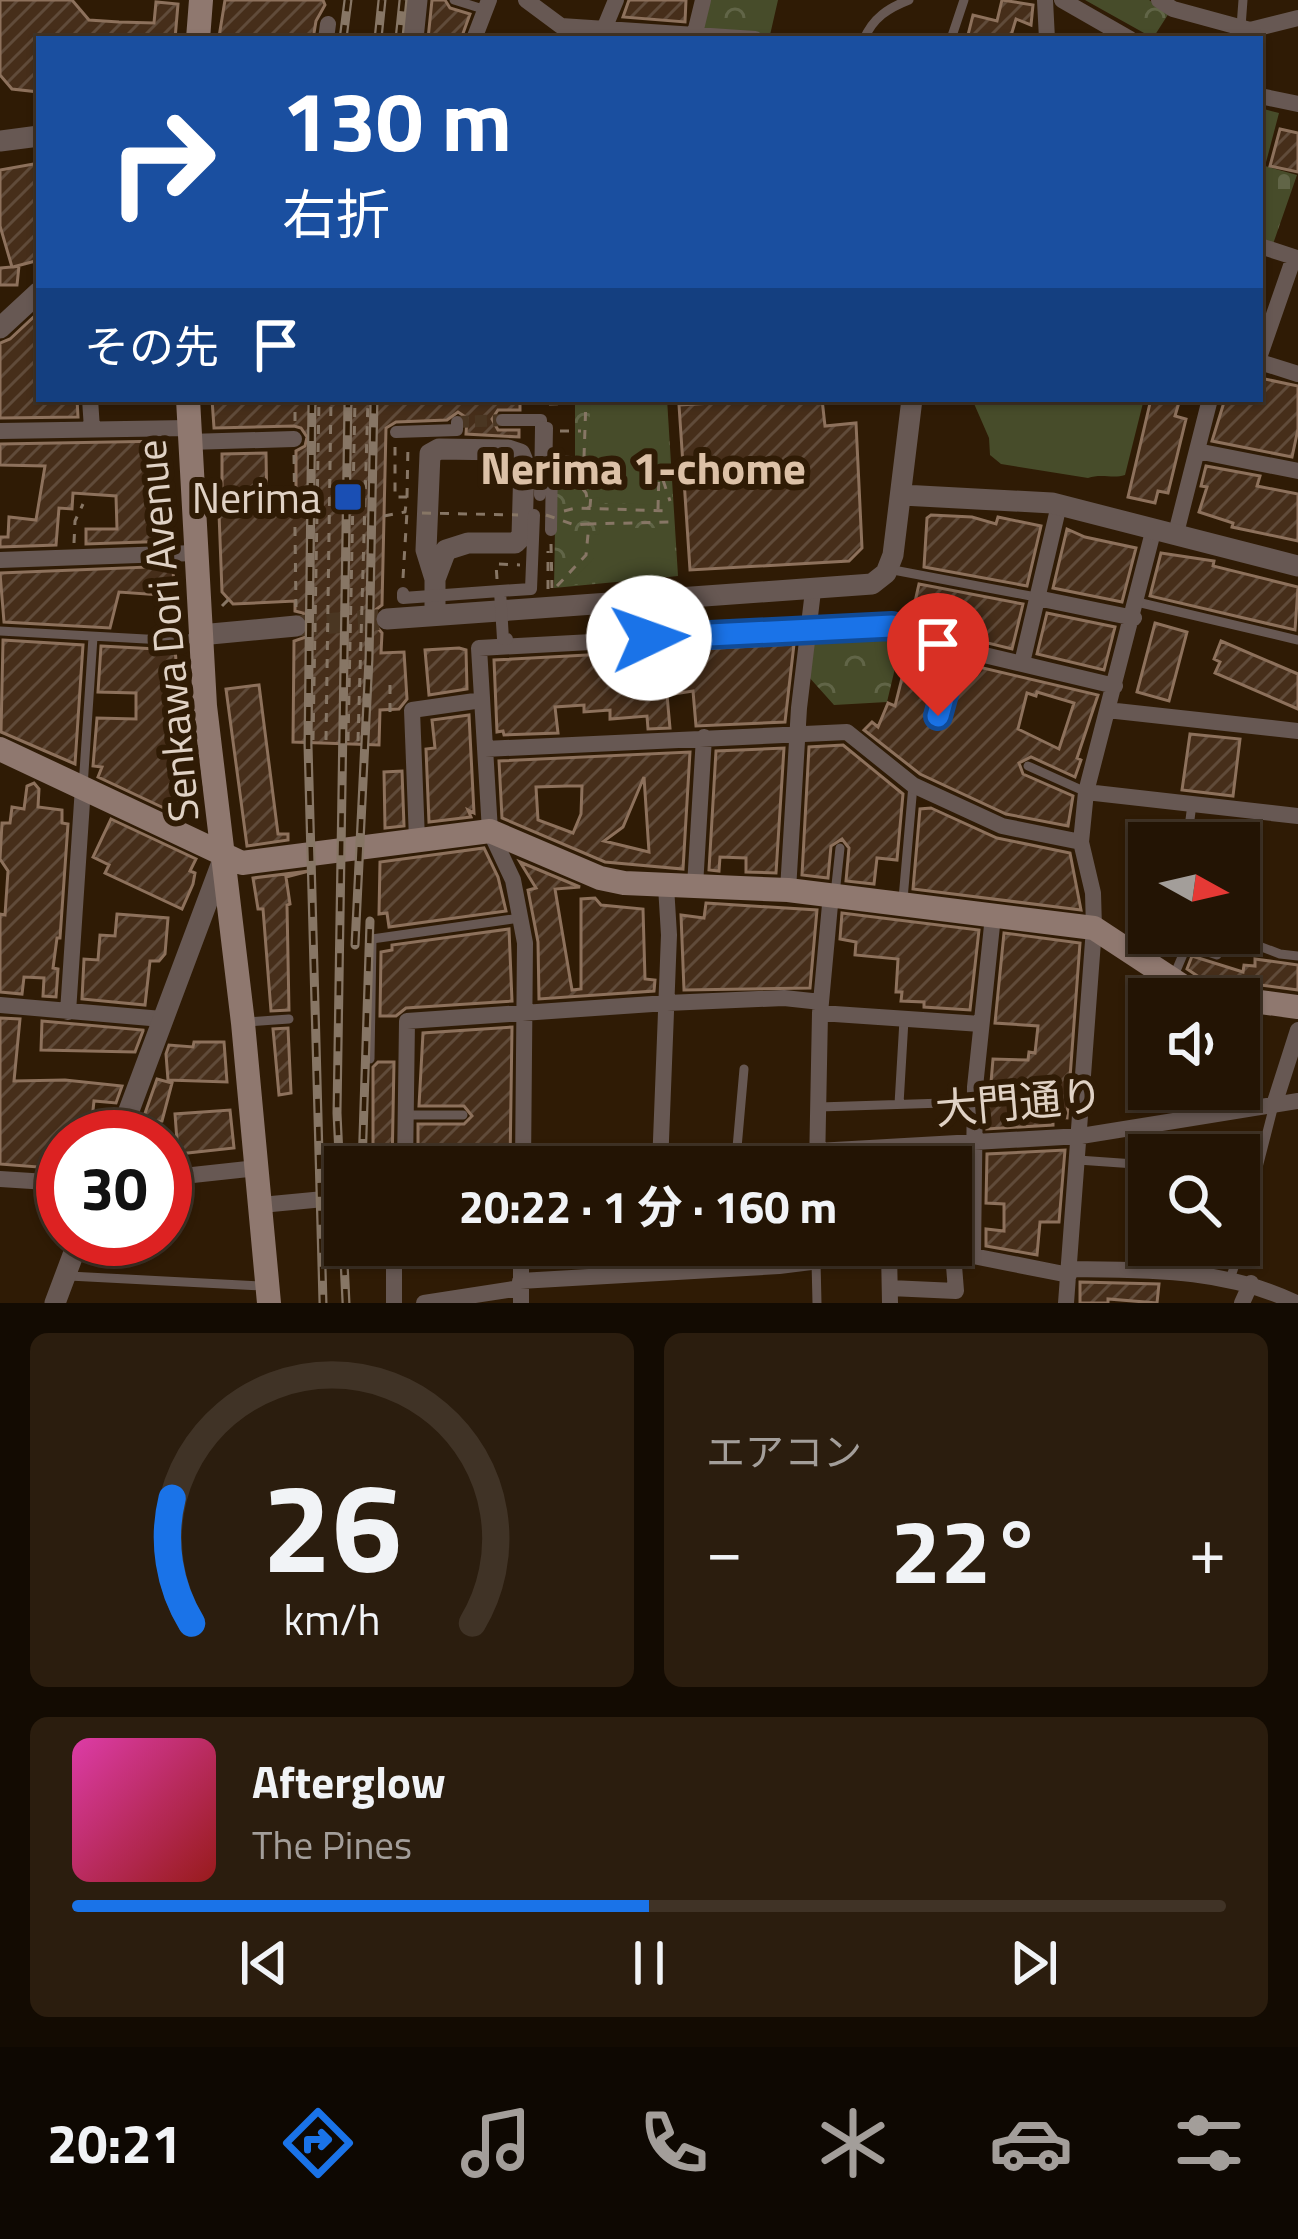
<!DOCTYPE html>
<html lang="ja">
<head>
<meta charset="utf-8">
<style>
	:root { --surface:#231404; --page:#2b1d0e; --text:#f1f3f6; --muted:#a39e9a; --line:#403326; --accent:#1a73e8 }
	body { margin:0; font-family:"Titillium Web","Noto Sans JP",sans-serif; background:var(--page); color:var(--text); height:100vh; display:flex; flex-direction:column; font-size:45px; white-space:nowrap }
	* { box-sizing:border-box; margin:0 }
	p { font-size:39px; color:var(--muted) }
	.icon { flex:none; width:66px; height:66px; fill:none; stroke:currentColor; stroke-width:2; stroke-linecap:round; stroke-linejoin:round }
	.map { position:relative; height:1303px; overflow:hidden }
	.sheet { display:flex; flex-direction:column; gap:30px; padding:30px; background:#130b02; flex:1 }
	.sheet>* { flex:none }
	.guide { position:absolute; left:36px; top:36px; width:1227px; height:366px; border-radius:0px; box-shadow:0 3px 9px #0004,0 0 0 3px var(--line); background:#1a4fa0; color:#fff; overflow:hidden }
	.needle { width:78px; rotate:98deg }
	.tools { position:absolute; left:1128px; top:822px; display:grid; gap:24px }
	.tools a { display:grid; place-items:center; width:132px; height:132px; border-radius:0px; background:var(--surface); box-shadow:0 3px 9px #0004,0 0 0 3px var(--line); font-size:60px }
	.speed { position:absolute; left:36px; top:1110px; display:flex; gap:24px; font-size:60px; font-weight:700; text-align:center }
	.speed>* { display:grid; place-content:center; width:156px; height:156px; border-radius:50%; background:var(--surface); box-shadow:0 3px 9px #0004,0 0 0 3px var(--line); line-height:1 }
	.speed .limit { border:18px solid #d22; background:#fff; color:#111 }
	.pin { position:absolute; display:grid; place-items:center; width:102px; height:102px; color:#fff; margin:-123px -51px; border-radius:50% 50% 50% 0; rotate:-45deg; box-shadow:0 0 12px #0007 }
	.pin .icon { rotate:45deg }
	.me { position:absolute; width:132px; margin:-66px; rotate:87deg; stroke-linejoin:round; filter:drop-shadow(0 0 9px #0008) }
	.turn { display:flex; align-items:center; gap:42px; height:252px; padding:0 48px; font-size:54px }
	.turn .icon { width:156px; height:156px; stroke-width:2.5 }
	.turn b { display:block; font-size:84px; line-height:102px }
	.then { display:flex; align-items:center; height:114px; padding:0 48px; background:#0003; gap:24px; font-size:45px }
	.big { font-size:90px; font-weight:700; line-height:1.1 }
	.sheet .tile { flex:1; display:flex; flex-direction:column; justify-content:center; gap:18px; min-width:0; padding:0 42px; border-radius:18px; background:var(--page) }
	.sheet .dial { align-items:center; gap:0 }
	.dial svg { height:312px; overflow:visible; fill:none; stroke:var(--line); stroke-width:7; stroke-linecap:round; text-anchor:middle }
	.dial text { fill:var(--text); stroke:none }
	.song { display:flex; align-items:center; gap:36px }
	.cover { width:144px; height:144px; border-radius:18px; background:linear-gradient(135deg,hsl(320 70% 55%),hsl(0 70% 35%)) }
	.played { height:12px; border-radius:6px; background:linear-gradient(90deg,var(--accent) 50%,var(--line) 50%) }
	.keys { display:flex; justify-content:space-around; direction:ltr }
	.heat { display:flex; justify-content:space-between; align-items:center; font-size:66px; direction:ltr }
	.sheet .tiles { flex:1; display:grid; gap:30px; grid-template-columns:1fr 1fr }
	.tile:last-child { grid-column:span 2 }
	.trip { position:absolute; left:324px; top:1146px; width:648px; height:120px; border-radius:0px; background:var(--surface); box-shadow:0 3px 9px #0004,0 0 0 3px var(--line); font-weight:700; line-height:120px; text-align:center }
	.menu { display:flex; height:192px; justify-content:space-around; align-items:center; background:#0e0802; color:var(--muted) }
	.menu .icon { width:84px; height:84px }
	.menu .on { color:var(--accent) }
	.menu b { font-size:54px; color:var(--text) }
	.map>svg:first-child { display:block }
	.cemetery { fill:url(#cemetery-stones) }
	.park { fill:url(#park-crowns) }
	.garden { fill:#474c2a }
	.building { fill:url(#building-hatch); stroke:#8d715c; stroke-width:3; fill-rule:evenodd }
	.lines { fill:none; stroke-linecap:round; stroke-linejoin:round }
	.pedestrian-tunnel { stroke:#4a3622; stroke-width:12; stroke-dasharray:12 6; stroke-linecap:butt }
	.tertiary-tunnel { stroke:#4a3622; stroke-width:21; stroke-dasharray:21 10; stroke-linecap:butt }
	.path { stroke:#877665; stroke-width:3; stroke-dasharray:9 9; stroke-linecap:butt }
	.service { stroke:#675853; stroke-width:9 }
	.pedestrian { stroke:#675853; stroke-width:12 }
	.minor { stroke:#675853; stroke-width:16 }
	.tertiary { stroke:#675853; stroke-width:21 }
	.secondary { stroke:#8f786f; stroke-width:24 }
	.rail-casing { stroke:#877665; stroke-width:9 }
	.rail { stroke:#2f1b05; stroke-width:4.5; stroke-dasharray:14; stroke-linecap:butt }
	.path-bridge { stroke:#877665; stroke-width:3; stroke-dasharray:9 9; stroke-linecap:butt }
	.pedestrian-bridge { stroke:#675853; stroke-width:12 }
	.route-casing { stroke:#114b97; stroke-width:30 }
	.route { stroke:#1a73e8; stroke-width:21 }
	.transit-dot { fill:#1a4fb4; stroke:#2f1b05; stroke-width:4.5 }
	.labels { text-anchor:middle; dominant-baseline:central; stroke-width:12; stroke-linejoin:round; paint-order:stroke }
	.poi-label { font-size:42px; fill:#e0d2c5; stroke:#2f1b05; text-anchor:end }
	.street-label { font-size:42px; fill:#e0d2c5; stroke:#2f1b05 }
	.neighbourhood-label { font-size:45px; font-weight:bold; fill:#dcc1a7; stroke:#2f1b05 }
</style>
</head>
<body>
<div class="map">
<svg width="1298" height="1303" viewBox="0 0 1298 1303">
	<defs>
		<pattern id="cemetery-stones" width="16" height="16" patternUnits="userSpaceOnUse" patternTransform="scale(3)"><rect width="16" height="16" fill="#474c2a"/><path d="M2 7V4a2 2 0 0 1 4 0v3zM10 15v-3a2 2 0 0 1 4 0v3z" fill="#616547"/></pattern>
		<pattern id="park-crowns" width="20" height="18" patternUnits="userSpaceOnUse" patternTransform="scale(3)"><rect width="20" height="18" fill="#474c2a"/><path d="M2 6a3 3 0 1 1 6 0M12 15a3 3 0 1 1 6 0" fill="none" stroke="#616547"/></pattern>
		<pattern id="building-hatch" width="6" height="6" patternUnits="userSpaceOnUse" patternTransform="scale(3)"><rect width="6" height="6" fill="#462e1a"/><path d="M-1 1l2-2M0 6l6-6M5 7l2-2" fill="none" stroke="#604b3a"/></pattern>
	</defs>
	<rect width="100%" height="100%" fill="#2f1b05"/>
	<!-- cemetery -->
	<path class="cemetery" d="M1260 108 1279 113 1265 166 1297 175 1273 244 1260 239Z"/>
	<!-- park -->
	<path class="park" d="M706 0H778L770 35 706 30 700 24Z
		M1085 0H1149L1169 13 1153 38Z
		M575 399H667L678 576 554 588 556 469H575Z
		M890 634 901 643 887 702 834 705 808 676 813 635Z"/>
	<!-- garden -->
	<path class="garden" d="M591 399H666L673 505 599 503 600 498 594 497V481L586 471Z
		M972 399H1144L1125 475C1112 479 1102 473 1088 478L1001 464 990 455 989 438Z
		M600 528H674L676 575 568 585 594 558V535L599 534Z"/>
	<!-- building -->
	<path class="building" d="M0 0H72L89 20 119 22 154 23 156 2 178 4 175 39H39V92L12 89 0 75Z
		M225 0H323L325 5 316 21 313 39H235L219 37Z
		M432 0H445L450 8 470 14 461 39H428Z
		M629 0H686L685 22 623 17Z
		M1002 0 1033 5 1031 25 1016 19 1010 39H967L973 15 997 21Z
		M1280 129 1298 133V172L1270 166Z
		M39 163V260L13 267 19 266 17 285H0V268L12 267 0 226V170Z
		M39 312V399H77L78 417 0 418V343L10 339Z
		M1260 378 1298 386V429L1292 457 1212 441 1225 399H1260Z
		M212 399H520V410H498L492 419 498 430H519V437L466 434 467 418 458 412 447 420 396 422 386 428 382 605 374 611 372 621 382 633 381 653 404 652 407 699 399 709 380 710 379 745 293 742 294 641 306 637 311 623 303 613 295 611V601L233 604 222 592 219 513H222V454L266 453 267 513 296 514V451L305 446 307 437 301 428 294 426 214 428Z
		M780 399H822L825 426 856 423 862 548 849 561 690 570 679 405Z
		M1151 399H1180L1175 416 1186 419 1168 493 1158 491 1155 503 1128 497Z
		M167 441 172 541 86 544V529H117L116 496 73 493 72 509 59 508 56 545 0 547V537H8L9 517 36 520 45 466 0 465V444Z
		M1206 466 1260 476 1257 486 1298 494V541L1232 527 1233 523 1199 512 1207 487 1201 486Z
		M931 515 972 517 996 524 998 517 1041 526 1027 586 924 567 927 518Z
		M1067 529 1085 537 1136 548 1122 602 1053 588Z
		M1161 553 1214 561 1213 566 1298 587 1295 630 1150 596Z
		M173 566 174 596 119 592 110 628 4 622 0 573Z
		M919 584 1023 604 1012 649 910 624Z
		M1047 613 1115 627 1104 670 1037 654Z
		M1155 623 1187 632 1169 701 1137 692Z
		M3 640 83 645 75 764 1 732Z
		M1221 641 1298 674V709L1215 673 1220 662 1214 659Z
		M794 644 785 722 696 726 693 691 667 695 670 728 648 729 647 716 610 719V710L584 712V705L555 707 558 733 504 735 503 731 497 732 494 660Z
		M101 646 175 650 181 709 177 753H184L193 815 183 817 98 777 102 767 93 766 97 718 136 719V693L98 692Z
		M459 648 466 650 467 689 429 695 425 650Z
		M909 650 944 659 928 715 936 725 945 720 962 663 1098 695 1077 758 1081 760 1075 777 1031 757 1019 763 1023 774 1073 796 1068 826 1006 814 920 774 864 730 872 722 878 727 888 703 895 706ZM1037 692 1074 703 1059 749 1018 729 1027 693 1036 696Z
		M259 685 278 834H288V840L247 846 226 689Z
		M469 715 474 813 468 810 471 817 429 822 426 749 435 748 432 720Z
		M1190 734 1240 739 1233 796 1182 790Z
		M843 745 903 794 897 860 877 858 874 884 846 881 849 848 842 839 831 846 828 878 802 875 809 747Z
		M784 748 776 873 746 872V858L720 857 719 871 709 870 716 751Z
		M690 752 683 869 605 862 502 818 499 761ZM644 777 649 852 604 841 623 827ZM567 786H582L581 814 573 833 538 820 536 787Z
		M402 771 404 826 385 828 384 772Z
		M34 783 39 789 38 807 62 810V823L68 824 60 938H57L53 968 58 969 56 997 43 996 44 978 24 977 22 994 0 992V914L5 915 8 871 0 859 2 823H10L12 807 24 809 27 786Z
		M931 808 997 838 1070 853 1081 910 913 889 920 809Z
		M111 819 196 859 190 871 195 873 193 884 182 909 105 873 109 865 93 857Z
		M484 848 498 877 506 911 389 927 387 913 379 914 380 862Z
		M520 862 580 887 555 889 572 990 581 989V899L595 898 601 905 643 909 645 979 655 980 654 991 539 999 538 942 528 890 536 888Z
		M309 871 286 877 290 904 287 905 289 1010 271 1011 263 909H258L253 878Z
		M706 903 817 910 810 988 684 990 681 915 704 918Z
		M842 913 979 930 970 1010 924 1007V1002L901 1001 902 992H896L898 959 855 955 856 942 840 939Z
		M117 914 168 918 165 954 159 961H150L145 1005 82 999 84 959 98 960 100 935 115 936Z
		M509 929 512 1001 406 1008 396 1016H380L381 952 392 950V945Z
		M1004 933 1080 943 1067 1118 1053 1117V1125L987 1129 993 1059 1028 1060 1029 1052 1035 1053 1038 1026 995 1023Z
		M1192 956 1243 972 1244 965 1255 966V959L1298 965V990L1199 977 1187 969Z
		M0 1018 20 1019 14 1081 65 1080 122 1086 116 1103 94 1101 90 1137H63V1169L0 1164Z
		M42 1021 143 1030V1031L135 1052 41 1050Z
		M512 1027 510 1165 418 1167V1124H464L472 1116 464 1106H419L423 1033Z
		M288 1028 291 1093 279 1095 273 1029Z
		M194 1042H224L227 1082 168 1080 166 1054 169 1045 193 1047Z
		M378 1062H394L392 1167H373V1067Z
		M157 1079 172 1083 162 1121 142 1122Z
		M230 1110 234 1148 178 1154 175 1114Z
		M1065 1150 1059 1222H1040L1037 1255 986 1246V1229L1004 1231V1204L986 1203 987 1154Z
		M1080 1282 1159 1284 1157 1303 1108 1299V1303H1080Z"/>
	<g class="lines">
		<!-- pedestrian-tunnel -->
		<path class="pedestrian-tunnel" d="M457 422 502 420"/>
		<!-- tertiary-tunnel -->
		<path class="tertiary-tunnel" d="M296 626 387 619"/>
		<!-- path -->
		<path class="path" d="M549 404 583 403
			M295 421V399
			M560 431H581
			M294 455 296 607
			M584 457 586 399
			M584 466V474L592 483 590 507
			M572 475 586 493 589 508
			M407 497 408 444
			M658 509 659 468 670 501
			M564 511 576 508 670 511
			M384 516 405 512 407 497H395V447
			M74 543 75 521 83 504
			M551 544 552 588
			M403 578 407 512
			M497 579 496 564 520 565
			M557 586 586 555 589 524 670 522
			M548 589V551
			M222 606 229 599
			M390 685V712L398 715
			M313 740 319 399
			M326 740 331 399
			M348 741 355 399
			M358 741 368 399"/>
		<!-- service -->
		<path class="service" d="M454 0 483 9
			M1241 27 1243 0
			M864 39C873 18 888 8 909 0
			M951 39 964 0
			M888 569 1036 597
			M1137 602 1298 640
			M0 631 182 641 198 636
			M937 716 957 647
			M1028 766 1086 792
			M83 787 93 637
			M1187 843 1192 804
			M1139 861 1149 871
			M1149 891 1141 900 1149 908
			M835 894 840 848
			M903 899 913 785
			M1175 933 1187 945 1217 955
			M1225 933 1280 954 1298 956
			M1173 978 1187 945
			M247 1022 289 1019
			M370 1059 372 939 520 918
			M899 1104 904 1020
			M819 1107 975 1102
			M406 1115H463
			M736 1159 744 1069
			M1078 1160 1149 1165
			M1239 1180 1254 1183 1274 1105
			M816 1261 817 1303
			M69 1276 262 1286
			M1230 1279 1248 1227 1254 1183"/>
		<!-- pedestrian -->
		<path class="pedestrian" d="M502 420H541V427
			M396 432 457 430V422
			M551 530 552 461 570 462"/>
		<!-- minor -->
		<path class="minor" d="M526 0 561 26 755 39
			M1045 0 1047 39
			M1062 0 1130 39
			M1159 0 1173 9 1250 30 1298 18
			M604 29 616 0
			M695 33 703 0
			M326 39 328 24
			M474 39 489 0
			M1260 96 1298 104
			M1260 246 1294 257 1260 355
			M1260 362 1298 374
			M90 399 92 429
			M0 431 188 428
			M188 442 294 439
			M1197 451 1298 471
			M1176 533 1210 399
			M0 560 194 553
			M690 598 692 635
			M1037 598 1134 618
			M1022 663 1059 505
			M1107 710 1298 731
			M485 749 847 732 913 785 1002 826 1081 842
			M1086 792 1298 816
			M417 840 412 710 482 700
			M695 886 704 737
			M788 890 799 708 813 591
			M0 1005 162 1019
			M68 1012 83 787
			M820 1013 981 1024
			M1274 1105 1298 1030
			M660 1166 669 935 666 886
			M405 1167 407 1021 667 1003 784 998 821 1002
			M523 1167 525 943 513 880 490 831 479 648 893 626 904 636 1115 686
			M646 1167 817 1151 1081 1136 1298 1101
			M817 1167 820 1013 831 894
			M165 1178 257 1168
			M0 1179 63 1183
			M261 1205 345 1197
			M521 1245V1303
			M677 1245 678 1271
			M889 1251 890 1303
			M973 1256 975 1087 993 916
			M1069 1269C1147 1270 1225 1268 1296 1303
			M520 1281 779 1266 910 1250 973 1256 1069 1275
			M890 1288 956 1291 953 1253
			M394 1303V1245
			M424 1303 520 1288
			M1066 1303 1094 928 1093 893 1081 842 1086 792 1154 528
			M1242 1303 1251 1283"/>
		<!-- tertiary -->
		<path class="tertiary" d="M413 39 417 0
			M0 141 39 136
			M0 328 39 292
			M902 495 1052 503 1298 566
			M435 579 426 550 430 454 439 449 508 450 520 454 524 464 522 536 515 543H468L446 550 435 579V614
			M387 619 872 584 886 573 893 555 912 399
			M200 635 296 626
			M119 1137 224 857
			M55 1303 79 1239"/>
		<!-- secondary -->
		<path class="secondary" d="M198 39 201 0
			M188 399 205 706 243 1023 269 1303
			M0 749 242 863 490 831 600 878 624 883 788 890 1094 928 1193 993 1298 1007"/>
		<defs>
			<path id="rail" d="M343 39 348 0
				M378 39 382 0
				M399 39 403 0
				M312 399 308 745 323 1303
				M355 945 369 659 374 399
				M362 1167 370 921
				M346 1303 337 1113 348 399"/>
		</defs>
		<!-- rail casing -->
		<use href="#rail" class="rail-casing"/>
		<!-- rail -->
		<use href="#rail" class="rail"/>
		<!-- path-bridge -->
		<path class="path-bridge" d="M422 513 518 515
			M546 515 575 525 589 524"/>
		<!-- pedestrian-bridge -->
		<path class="pedestrian-bridge" d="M540 495 541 427 547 428 546 482H551
			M403 593V598L500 591
			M507 639H503L500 591 531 589 534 515"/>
	</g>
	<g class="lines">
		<defs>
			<path id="route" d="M649 638 892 626 904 636 957 647 938 716"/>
		</defs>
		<!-- route casing -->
		<use href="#route" class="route-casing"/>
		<!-- route -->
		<use href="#route" class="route"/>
	</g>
	<!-- markers -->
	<rect class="transit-dot" x="333" y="482" width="30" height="30" rx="6"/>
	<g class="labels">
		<!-- poi labels -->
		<g class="poi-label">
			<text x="321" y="497">Nerima</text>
		</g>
		<!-- street labels -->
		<g class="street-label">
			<text transform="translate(166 631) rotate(-95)">Senkawa Dori Avenue</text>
			<text transform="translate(1019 1101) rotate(-5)">大門通り</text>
		</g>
		<!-- neighbourhood labels -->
		<g class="neighbourhood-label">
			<text x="643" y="467">Nerima 1-chome</text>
		</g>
	</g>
</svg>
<div class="tools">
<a><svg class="needle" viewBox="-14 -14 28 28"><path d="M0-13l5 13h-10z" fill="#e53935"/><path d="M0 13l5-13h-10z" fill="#a39e9a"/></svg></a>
<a><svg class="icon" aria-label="sound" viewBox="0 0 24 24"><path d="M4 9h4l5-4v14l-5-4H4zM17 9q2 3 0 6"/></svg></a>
<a><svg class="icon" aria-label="search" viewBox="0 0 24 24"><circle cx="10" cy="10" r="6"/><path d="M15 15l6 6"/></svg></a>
</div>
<div class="speed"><div class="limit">30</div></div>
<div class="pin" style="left:938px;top:716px;background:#d93025"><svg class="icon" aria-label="arrive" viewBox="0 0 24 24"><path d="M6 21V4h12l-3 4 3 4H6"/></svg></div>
<svg class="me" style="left:649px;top:638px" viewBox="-20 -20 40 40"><circle r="19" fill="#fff"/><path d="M0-13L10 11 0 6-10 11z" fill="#1a73e8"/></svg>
<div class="trip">20:22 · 1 分 · 160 m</div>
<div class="guide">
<div class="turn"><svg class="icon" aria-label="right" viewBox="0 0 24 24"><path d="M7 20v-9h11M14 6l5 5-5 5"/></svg><div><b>130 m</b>右折</div></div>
<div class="then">その先<svg class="icon" aria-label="arrive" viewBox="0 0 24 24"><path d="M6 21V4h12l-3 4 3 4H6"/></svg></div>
</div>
</div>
<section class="sheet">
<div class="tiles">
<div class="tile dial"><svg viewBox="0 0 100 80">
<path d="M14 69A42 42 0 1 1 86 69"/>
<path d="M14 69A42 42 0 0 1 9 37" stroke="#1a73e8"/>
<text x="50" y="56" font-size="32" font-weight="700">26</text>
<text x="50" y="72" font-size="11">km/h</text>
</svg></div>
<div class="tile"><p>エアコン</p>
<div class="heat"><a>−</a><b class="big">22°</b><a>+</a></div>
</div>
<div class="tile">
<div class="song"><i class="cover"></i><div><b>Afterglow</b><p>The Pines</p></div></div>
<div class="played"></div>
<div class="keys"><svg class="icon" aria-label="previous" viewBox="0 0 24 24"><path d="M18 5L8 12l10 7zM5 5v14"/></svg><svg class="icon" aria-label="pause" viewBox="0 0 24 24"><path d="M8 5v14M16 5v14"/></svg><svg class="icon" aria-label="next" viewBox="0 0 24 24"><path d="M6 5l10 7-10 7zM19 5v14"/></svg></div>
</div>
</div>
</section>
<nav class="menu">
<b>20:21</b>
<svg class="icon on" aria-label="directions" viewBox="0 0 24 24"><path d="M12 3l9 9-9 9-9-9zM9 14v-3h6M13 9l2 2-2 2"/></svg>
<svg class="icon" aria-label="music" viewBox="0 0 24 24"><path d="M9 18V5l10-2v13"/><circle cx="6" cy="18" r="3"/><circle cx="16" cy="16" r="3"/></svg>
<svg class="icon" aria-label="phone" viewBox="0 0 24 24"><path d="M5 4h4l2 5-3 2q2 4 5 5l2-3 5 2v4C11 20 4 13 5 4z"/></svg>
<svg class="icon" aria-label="climate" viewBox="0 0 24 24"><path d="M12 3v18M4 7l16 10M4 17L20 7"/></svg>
<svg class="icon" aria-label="car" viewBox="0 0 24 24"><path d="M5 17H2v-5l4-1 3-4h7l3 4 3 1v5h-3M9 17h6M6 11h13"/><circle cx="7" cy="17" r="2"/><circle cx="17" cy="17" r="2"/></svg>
<svg class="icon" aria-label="filters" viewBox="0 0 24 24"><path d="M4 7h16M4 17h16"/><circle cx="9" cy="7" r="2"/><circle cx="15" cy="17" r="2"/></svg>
</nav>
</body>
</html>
